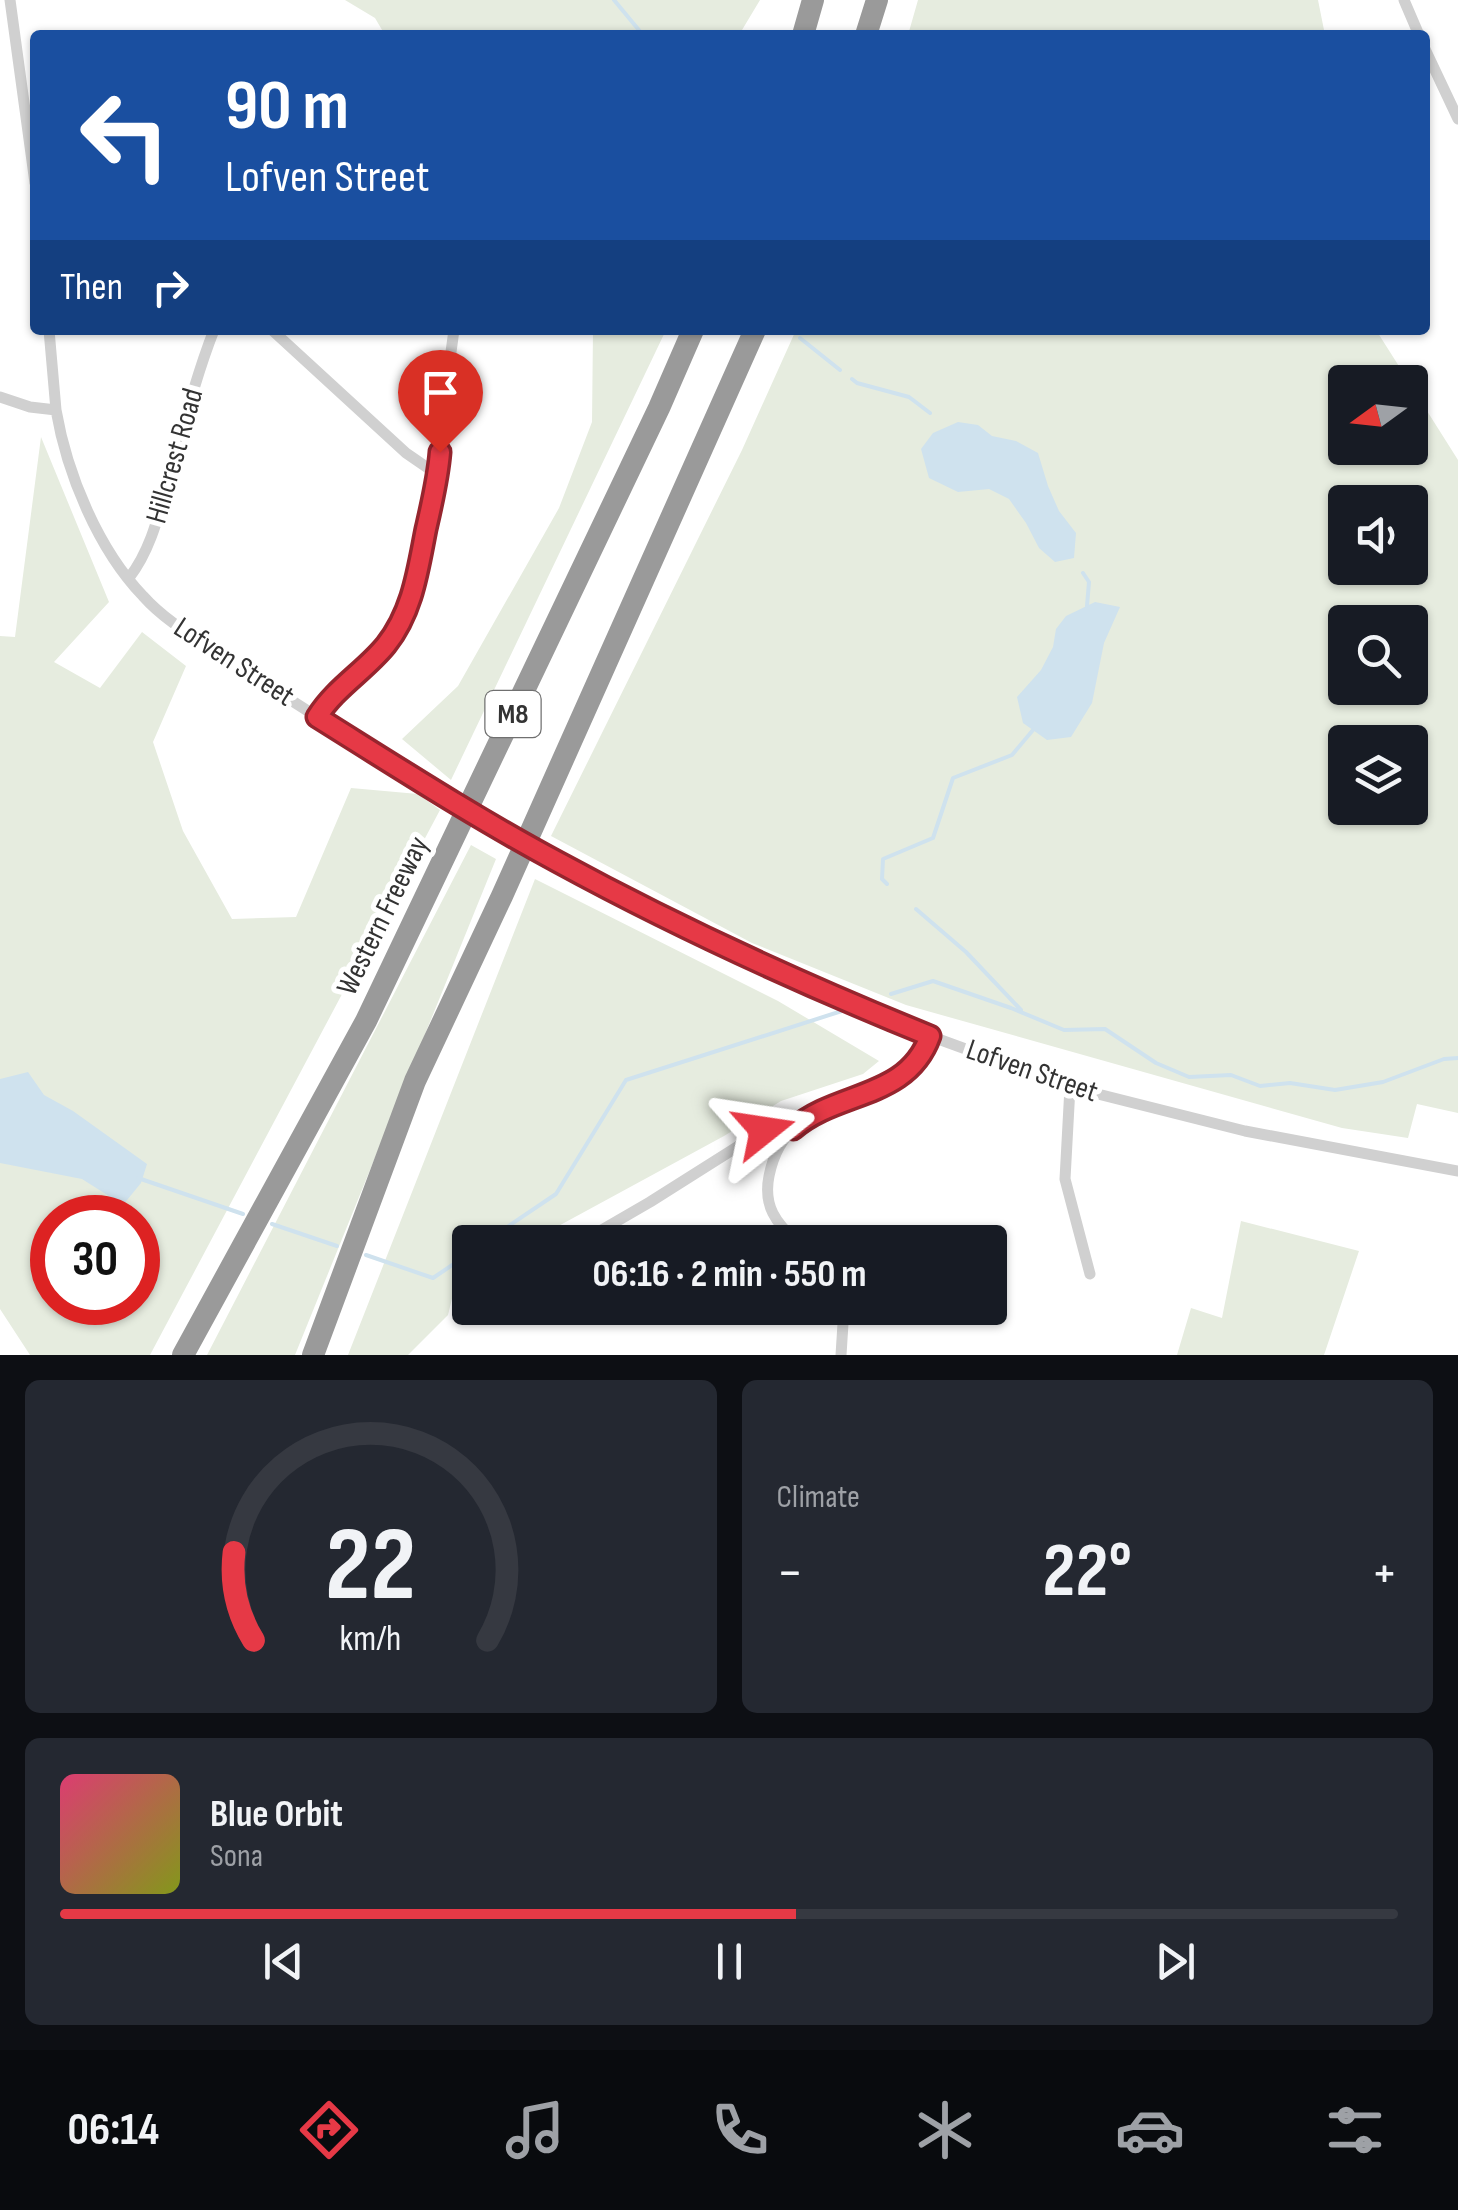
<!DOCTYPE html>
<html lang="en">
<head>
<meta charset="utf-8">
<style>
	:root { --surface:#171b24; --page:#242831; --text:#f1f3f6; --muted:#9ea1a6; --line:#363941; --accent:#e63946 }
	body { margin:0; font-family:"Sofia Sans Condensed",sans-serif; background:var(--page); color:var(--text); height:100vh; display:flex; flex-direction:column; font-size:38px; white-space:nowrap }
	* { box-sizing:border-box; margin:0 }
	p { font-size:32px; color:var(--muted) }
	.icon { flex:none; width:55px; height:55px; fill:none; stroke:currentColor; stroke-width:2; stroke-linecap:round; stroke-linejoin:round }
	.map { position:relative; height:1355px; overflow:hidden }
	.drawer { display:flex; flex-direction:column; gap:25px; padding:25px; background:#0d0f14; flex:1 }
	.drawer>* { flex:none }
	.top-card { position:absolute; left:30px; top:30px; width:1400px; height:305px; border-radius:10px; box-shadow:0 2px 8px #0004; background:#1a4fa0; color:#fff; overflow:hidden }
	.needle { width:65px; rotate:255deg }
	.buttons { position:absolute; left:1328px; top:365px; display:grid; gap:20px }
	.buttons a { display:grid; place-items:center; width:100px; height:100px; border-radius:10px; background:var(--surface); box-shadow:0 2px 8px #0004; font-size:50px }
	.speed { position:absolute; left:30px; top:1195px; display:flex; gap:20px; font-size:50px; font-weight:700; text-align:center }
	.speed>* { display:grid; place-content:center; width:130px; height:130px; border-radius:50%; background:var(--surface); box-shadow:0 2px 8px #0004; line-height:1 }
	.speed .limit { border:15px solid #d22; background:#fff; color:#111 }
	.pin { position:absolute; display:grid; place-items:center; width:85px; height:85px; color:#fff; margin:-102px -42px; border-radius:50% 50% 50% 0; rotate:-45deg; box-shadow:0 0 10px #0007 }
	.pin .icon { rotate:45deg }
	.me { position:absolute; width:110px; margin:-55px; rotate:75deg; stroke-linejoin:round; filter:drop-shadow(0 0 8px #0008) }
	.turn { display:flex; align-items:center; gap:35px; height:210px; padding:0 30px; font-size:45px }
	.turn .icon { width:130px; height:130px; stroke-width:2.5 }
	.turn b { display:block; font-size:70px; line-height:85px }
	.then { display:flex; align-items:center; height:95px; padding:0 30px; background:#0003; gap:20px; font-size:38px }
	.big { font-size:75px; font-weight:700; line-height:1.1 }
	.drawer .tile { flex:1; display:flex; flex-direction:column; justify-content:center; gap:15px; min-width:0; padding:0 35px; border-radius:15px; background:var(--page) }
	.drawer .dial { align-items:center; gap:0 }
	.dial svg { height:260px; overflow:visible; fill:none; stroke:var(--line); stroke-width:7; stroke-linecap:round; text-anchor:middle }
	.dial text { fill:var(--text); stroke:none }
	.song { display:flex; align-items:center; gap:30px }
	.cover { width:120px; height:120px; border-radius:15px; background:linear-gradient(135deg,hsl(340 70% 55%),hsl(70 70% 35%)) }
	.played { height:10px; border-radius:5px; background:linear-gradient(90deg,var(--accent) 55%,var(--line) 55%) }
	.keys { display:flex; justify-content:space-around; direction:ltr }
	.heat { display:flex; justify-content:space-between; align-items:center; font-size:55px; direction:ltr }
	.drawer .tiles { flex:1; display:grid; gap:25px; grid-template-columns:1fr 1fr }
	.tile:last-child { grid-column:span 2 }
	.trip { position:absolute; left:452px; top:1225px; width:555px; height:100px; border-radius:10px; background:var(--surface); box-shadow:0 2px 8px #0004; font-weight:700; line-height:100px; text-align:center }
	.tab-bar { display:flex; height:160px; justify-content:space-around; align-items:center; background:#090b0e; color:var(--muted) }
	.tab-bar .icon { width:70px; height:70px }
	.tab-bar .on { color:var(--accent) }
	.tab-bar b { font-size:45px; color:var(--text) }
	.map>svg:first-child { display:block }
	.green { fill:#e6ecdf; fill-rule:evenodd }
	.water { fill:#cfe2ee }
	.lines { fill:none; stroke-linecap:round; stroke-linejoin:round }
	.stream { stroke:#cfe2ee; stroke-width:4 }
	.minor { stroke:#d0d0d0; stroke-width:11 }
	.motorway { stroke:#9a9a9a; stroke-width:22 }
	.minor-bridge { stroke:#d0d0d0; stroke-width:11 }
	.route-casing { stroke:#96252e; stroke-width:25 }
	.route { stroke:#e63946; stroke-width:18 }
	.labels { text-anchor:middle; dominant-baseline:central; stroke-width:10; stroke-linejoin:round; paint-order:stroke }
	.shield { fill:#fff; stroke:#707070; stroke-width:2.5 }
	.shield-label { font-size:28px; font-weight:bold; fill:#333 }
	.street-label { font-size:30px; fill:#333; stroke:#fff }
</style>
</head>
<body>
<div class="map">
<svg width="1458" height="1355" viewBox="0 0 1458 1355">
	<rect width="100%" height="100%" fill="#fff"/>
	<!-- green -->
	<path class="green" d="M345 0H760L742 30 761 35H385L375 18Z
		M918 0H1318L1325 35H908Z
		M593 330H666L451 780 402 739 458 686 559 508 592 422Z
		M796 330H1376L1409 382H1345V448H1410V384L1458 460V1113L1417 1104 1408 1138 1342 1128 906 1005 752 943 551 836 742 450ZM1345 502H1410V568H1345ZM1345 622H1410V688H1345ZM1345 742H1410V808H1345Z
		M41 437 109 602 54 662 100 688 142 632 186 666 153 742 183 831 232 919 296 917 351 788 418 794 440 810 150 1355H30L0 1309V636L15 637ZM52 1218H138V1302H52Z
		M471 845 496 859 295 1355H207Z
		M535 879 778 1001 879 1061 863 1074 781 1101 724 1136 529 1242H470V1274L456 1282 448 1315 408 1355H348Z
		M1241 1221 1359 1251 1324 1355H1177L1191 1308 1222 1318Z"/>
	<!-- water -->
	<path class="water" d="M958 422 978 425 992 436 1016 441 1038 453 1048 486 1059 511 1076 533 1074 558 1055 562 1039 548 1026 523 1009 499 989 489 958 492 929 478 921 449 933 433Z
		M1095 602 1120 607 1104 643 1092 703 1071 737 1047 740 1023 723 1017 697 1041 670 1053 647 1056 629 1066 616Z
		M28 1072 44 1095 73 1111 147 1164 141 1183 123 1205 82 1179 0 1163V1079Z"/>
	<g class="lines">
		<!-- stream -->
		<path class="stream" d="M614 0 643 35
			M800 338 840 370
			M852 379 857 383 909 397 930 413
			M1083 573 1089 582 1087 606
			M887 884 882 879 883 859 933 838 953 778 1012 755 1033 730
			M916 909 966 952 1021 1010
			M891 994 933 981 1011 1008 1064 1030 1105 1029 1156 1063 1189 1077 1231 1075 1260 1086 1290 1083 1335 1090 1383 1082 1444 1059 1458 1058
			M138 1178 243 1214
			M272 1224 337 1246
			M485 1242 556 1194 626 1080 845 1010
			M366 1255 433 1278 470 1253"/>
		<!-- minor -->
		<path class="minor" d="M10 0 35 183
			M1404 0 1419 35
			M1425 49 1458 119
			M49 330 56 410
			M272 330 406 453 438 475
			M0 397 30 407 56 410C67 474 98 549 143 596 167 623 200 640 229 660 291 701 354 740 417 780
			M129 578C153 547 160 508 171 471 184 424 196 376 214 330
			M317 717 333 695 369 663 387 644 409 605 438 475 443 410 454 330
			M559 863 713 942 774 971 930 1036 1070 1087 1245 1131 1458 1171
			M1070 1087 1065 1179 1090 1274
			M581 1242 650 1202 764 1130 782 1124 793 1129
			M797 1242C776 1223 763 1206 769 1176 784 1100 850 1112 898 1079 914 1068 923 1053 930 1036
			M841 1355 844 1308"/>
		<!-- motorway -->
		<path class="motorway" d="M803 35 813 0
			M866 35 877 0
			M183 1355 366 1021 659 408 693 330
			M313 1355 415 1081 502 896 755 330"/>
		<!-- minor-bridge -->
		<path class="minor-bridge" d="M417 780 559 863"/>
	</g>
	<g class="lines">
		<defs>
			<path id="route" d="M440 452C438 478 432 503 426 529 418 569 413 611 386 645 365 671 335 688 317 717 397 767 476 818 558 862 679 928 802 984 930 1036 907 1100 838 1090 793 1129L778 1124 764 1130"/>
		</defs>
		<!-- route casing -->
		<use href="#route" class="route-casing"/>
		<!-- route -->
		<use href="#route" class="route"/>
	</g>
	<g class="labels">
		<!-- shield labels -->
		<rect class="shield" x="485.5" y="691" width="55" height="46" rx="8"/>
		<g class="shield-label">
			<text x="513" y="714">M8</text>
		</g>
		<!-- street labels -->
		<g class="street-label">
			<text transform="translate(175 456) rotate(-74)">Hillcrest Road</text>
			<text transform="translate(234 662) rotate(33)">Lofven Street</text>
			<text transform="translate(383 916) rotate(-64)">Western Freeway</text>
			<text transform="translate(1032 1071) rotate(19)">Lofven Street</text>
		</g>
	</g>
</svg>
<div class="buttons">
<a><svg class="needle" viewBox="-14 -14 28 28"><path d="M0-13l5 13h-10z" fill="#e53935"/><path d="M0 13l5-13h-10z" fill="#9ea1a6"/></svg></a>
<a><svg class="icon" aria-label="sound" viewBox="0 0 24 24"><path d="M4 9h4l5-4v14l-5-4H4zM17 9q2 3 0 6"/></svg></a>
<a><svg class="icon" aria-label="search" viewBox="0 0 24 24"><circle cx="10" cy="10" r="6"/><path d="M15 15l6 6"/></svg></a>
<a><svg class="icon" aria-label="layers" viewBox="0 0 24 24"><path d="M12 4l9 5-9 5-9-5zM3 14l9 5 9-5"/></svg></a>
</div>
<div class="speed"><div class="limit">30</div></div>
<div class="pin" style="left:440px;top:452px;background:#d93025"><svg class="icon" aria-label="arrive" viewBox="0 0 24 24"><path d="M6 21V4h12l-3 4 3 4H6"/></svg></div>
<svg class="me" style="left:764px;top:1130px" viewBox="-20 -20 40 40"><path d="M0-17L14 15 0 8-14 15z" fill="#e63946" stroke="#fff" stroke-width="4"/></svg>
<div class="trip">06:16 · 2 min · 550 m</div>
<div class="top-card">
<div class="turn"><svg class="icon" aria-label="left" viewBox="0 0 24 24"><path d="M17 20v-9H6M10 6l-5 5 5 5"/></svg><div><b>90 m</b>Lofven Street</div></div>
<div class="then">Then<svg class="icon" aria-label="right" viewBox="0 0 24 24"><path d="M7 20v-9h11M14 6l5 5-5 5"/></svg></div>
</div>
</div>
<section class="drawer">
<div class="tiles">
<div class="tile dial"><svg viewBox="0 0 100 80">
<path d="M14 69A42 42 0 1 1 86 69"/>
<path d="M14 69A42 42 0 0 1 8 42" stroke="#e63946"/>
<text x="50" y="56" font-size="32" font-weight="700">22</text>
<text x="50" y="72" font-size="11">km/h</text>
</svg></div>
<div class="tile"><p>Climate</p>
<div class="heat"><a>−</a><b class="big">22°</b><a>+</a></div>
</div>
<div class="tile">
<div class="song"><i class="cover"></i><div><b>Blue Orbit</b><p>Sona</p></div></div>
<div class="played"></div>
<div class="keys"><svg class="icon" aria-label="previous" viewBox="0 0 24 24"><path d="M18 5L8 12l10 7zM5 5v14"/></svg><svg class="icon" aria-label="pause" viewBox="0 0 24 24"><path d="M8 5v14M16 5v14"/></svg><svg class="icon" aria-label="next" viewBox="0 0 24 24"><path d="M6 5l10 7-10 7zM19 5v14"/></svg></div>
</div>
</div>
</section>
<nav class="tab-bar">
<b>06:14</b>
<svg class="icon on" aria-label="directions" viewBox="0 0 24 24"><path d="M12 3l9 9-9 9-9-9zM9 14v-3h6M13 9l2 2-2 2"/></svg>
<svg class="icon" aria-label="music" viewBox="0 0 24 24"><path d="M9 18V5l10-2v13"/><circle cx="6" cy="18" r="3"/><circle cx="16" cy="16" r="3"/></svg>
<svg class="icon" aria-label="phone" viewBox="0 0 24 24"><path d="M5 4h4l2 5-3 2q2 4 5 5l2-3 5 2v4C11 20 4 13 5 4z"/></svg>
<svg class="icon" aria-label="climate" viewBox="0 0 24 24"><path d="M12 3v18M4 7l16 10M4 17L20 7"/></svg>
<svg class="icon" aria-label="car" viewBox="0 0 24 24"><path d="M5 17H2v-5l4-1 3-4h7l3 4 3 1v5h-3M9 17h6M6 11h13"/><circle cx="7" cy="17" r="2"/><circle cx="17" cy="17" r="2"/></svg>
<svg class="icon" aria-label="filters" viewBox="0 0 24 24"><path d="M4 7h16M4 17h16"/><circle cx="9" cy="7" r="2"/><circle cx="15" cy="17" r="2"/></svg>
</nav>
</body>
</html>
